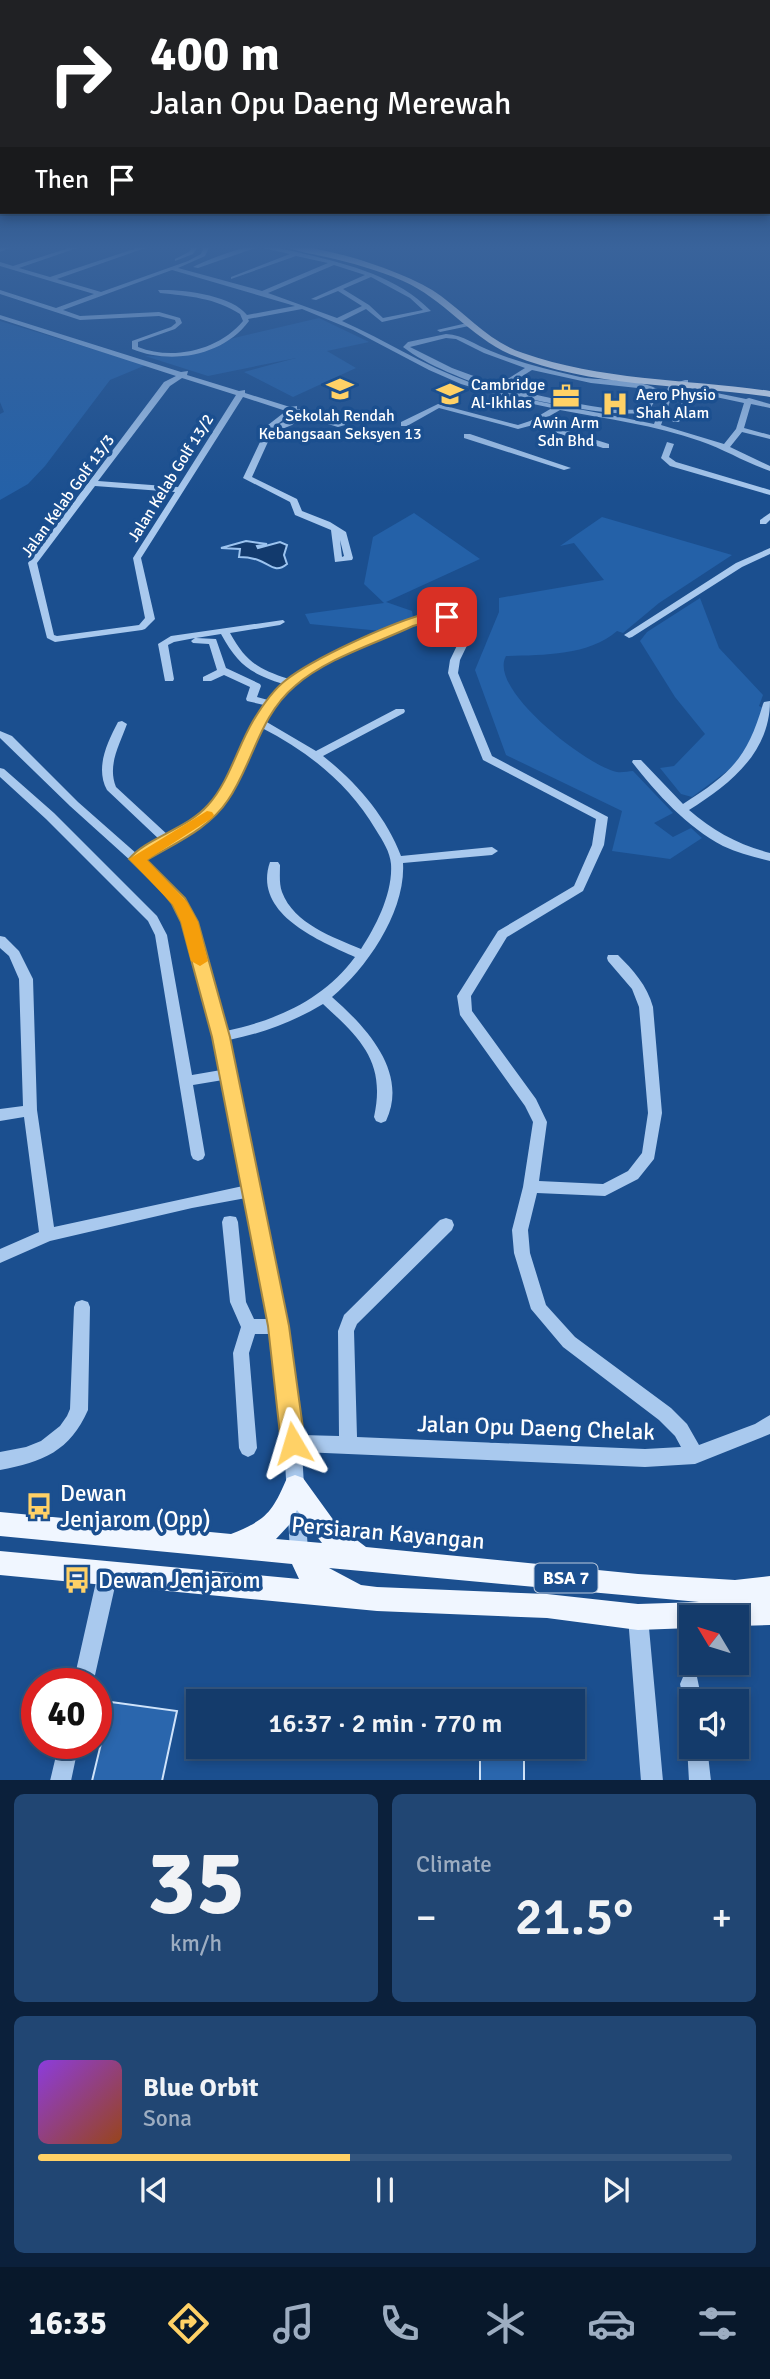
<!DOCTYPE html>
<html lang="en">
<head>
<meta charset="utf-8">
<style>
	:root { --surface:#143b6b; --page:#214673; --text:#f1f3f6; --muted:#9dadc1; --line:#33557e; --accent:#ffd166 }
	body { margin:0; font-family:Signika,sans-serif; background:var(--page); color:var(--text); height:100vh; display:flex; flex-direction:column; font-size:26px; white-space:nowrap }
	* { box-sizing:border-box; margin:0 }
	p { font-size:23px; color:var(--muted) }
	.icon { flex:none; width:38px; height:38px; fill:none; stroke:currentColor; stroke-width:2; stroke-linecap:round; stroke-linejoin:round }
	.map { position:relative; height:1780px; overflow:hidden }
	.side { display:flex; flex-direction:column; gap:14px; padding:14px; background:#0b203b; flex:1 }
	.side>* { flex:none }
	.guide { position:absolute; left:0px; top:0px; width:770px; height:214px; box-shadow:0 4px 10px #0003,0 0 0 2px var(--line); background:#202124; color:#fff; overflow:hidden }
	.needle { width:46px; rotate:308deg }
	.buttons { position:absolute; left:679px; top:1605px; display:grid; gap:14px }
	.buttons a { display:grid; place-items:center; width:70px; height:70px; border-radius:0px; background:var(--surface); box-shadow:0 4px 10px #0003,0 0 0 2px var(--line); font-size:35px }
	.speed { position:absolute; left:21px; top:1668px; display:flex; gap:14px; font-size:35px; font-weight:700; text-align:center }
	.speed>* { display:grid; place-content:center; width:91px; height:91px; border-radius:50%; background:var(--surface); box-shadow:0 4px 10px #0003,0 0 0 2px var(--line); line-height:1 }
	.speed .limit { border:10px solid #d22; background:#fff; color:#111 }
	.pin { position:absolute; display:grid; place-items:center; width:60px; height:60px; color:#fff; margin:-30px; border-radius:14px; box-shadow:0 4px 10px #0006 }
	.me { position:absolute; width:77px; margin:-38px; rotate:353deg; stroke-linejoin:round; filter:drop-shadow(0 0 5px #0008) }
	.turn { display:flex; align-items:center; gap:24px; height:147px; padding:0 35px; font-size:32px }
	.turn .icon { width:91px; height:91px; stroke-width:2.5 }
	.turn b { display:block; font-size:49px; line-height:60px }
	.then { display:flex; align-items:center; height:66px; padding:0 35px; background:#0003; gap:14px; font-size:26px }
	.big { font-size:52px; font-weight:600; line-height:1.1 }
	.side .card { flex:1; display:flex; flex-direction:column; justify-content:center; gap:10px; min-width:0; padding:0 24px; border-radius:10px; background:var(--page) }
	.side .dial { align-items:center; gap:0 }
	.dial b { font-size:91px; line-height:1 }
	.song { display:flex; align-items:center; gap:21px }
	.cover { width:84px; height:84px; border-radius:10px; background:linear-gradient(135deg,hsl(270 70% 55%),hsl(20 70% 35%)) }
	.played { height:7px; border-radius:4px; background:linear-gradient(90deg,var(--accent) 45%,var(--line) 45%) }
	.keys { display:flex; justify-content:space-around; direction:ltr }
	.heat { display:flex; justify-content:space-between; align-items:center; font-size:38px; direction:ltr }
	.side .tiles { flex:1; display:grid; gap:14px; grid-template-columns:1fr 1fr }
	.card:last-child { grid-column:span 2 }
	.trip { position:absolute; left:186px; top:1689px; width:399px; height:70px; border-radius:0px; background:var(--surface); box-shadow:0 4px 10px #0003,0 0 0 2px var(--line); font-weight:600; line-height:70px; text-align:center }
	.menu { display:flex; height:112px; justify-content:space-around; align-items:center; background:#08182b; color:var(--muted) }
	.menu .icon { width:49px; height:49px }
	.menu .active { color:var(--accent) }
	.menu b { font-size:32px; color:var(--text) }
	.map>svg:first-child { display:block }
	.green { fill:#2461a8 }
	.water { fill:#123a6d; stroke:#9cc4f0; stroke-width:2 }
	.building { fill:#2a66ad; stroke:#cfe3fa; stroke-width:2 }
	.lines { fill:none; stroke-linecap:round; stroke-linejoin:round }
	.minor { fill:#a9c9ee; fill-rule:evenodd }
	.major { fill:#f0f6ff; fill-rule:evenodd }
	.route { fill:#ffd166; stroke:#a68842; stroke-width:2 }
	.slow { fill:#f59e0b }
	.labels { text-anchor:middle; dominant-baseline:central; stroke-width:7; stroke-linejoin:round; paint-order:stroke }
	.far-poi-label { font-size:16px; fill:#fff; stroke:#1b4f8f; text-anchor:start }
	.far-street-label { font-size:16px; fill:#fff; stroke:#1b4f8f }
	.shield { fill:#1b4f8f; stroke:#bbcadd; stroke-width:2 }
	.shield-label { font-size:18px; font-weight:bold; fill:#fff }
	.near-street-label { font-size:23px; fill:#fff; stroke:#1b4f8f }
	.near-poi-label { font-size:23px; fill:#fff; stroke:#1b4f8f; text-anchor:start }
</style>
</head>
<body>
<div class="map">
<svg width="770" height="1781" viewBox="0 0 770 1781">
	<rect width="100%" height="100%" fill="#1b4f8f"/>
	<!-- green -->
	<path class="green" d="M319 318 369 342 327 351 356 368 293 397 244 372 296 358 208 376 145 356 178 357 230 339Z
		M0 321 146 365 110 380 45 466 28 484 0 500V414L4 412 0 402Z
		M414 513 480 559 386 602 412 611 413 617 381 631 310 624 305 614 384 603 364 584 373 537Z
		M602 517 732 555 659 603 623 633 617 631C589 656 541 655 506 656 487 689 587 766 617 772 622 773 628 771 633 771L673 813 654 823 673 837 691 828 702 838 670 859 612 851 622 811 506 755 475 670 499 612V598L604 580 574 543 560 546Z
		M700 598 719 648 763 695 759 706 763 708 748 749 730 769 692 797 681 794 660 768 674 766 705 734 675 697 640 641 647 632Z"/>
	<!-- water -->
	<path class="water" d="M246 541 267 544 257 546 258 548 280 542 287 545 284 555 287 564C275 574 270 564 258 560 252 558 245 557 239 557L240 549 221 548Z"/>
	<!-- building -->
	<path class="building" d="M111 1702 177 1711 162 1781H92Z
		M480 1746H524V1781H480Z"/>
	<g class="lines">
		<!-- minor -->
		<path class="minor" d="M7 246H15L0 252V248Z
			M75 246H83L19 268 50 277 143 246H151L57 279 101 292 188 261 201 254 204 246H210L205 256 178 268 262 291 328 263 296 256 231 279V277L290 254 258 247 198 268 193 267C204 261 241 247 253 246 269 245 285 250 301 253 347 264 397 276 431 311L382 322 366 309 342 321C385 340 425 366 469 382 528 403 592 410 654 424L669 385 685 380H688V384L675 388 661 425 724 444 736 429 744 403 697 393 694 394 679 422H673L672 420 688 391 697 389 746 399 749 398 770 404V408L751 404 744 428 770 435V439L742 432 730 447 770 466V471C746 463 724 449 700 441 655 425 607 419 560 410L539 422 609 444V448H603L533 425 518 429 439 408 407 426H401V422L438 404 518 425 530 421 552 408 514 400 461 384 429 370 353 330 302 309 248 319 249 321C223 356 171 365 132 349V341L171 327 176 323 175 320 159 316 80 320 0 294V290L56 308 94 294 0 266V262L13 266ZM334 265 365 275 311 299 316 300 338 291 362 306 337 318 268 293ZM172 270 295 306 247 315C232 295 182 289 158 290L160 293C188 296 216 298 240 314L243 321C219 350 173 361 138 347V342L175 329 182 323 180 318 159 312 80 316 63 310ZM371 277 410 298 423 310 383 318 369 305 343 289Z
			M193 246H199L193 254 175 261V259L189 252Z
			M0 315 181 372 188 371 187 375 239 391 245 390V393L290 407 297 406V409H305V412L337 422 345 421V425L338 427 301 416 292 425 272 433 252 477 297 499 302 511 330 522 346 532 353 558 352 560 335 562 331 530 295 515 290 502 243 478 268 425 286 411 243 397 141 558 155 619 145 629 142 630 55 642 47 638 28 563 164 382 176 376 0 319ZM182 378 236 395 178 487 98 481 170 386ZM292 413 295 414 286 421 275 426ZM95 486 175 492 133 558 145 618 139 625 57 636 54 635 37 563ZM340 540 344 556 342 557Z
			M467 323 469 324V326L440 332 437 330Z
			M446 334C464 335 475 345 491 351 520 363 550 370 580 377 602 381 643 378 660 391L649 411C621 421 526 399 495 390 468 381 426 365 403 347L408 342ZM446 338 456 339 484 353 525 368 498 385 452 368 410 347ZM532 370 591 383 647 389 652 392 643 408C620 416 531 394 505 387Z
			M464 434H470L571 468 564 470 464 438Z
			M667 442 674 444 669 457 676 462 770 490V495L670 466 661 458Z
			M770 513V520L766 524H760V520Z
			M770 548V554L742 567 632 637 629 638 624 635 736 563Z
			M436 613C451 613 467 616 475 629L460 660 458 673 492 756 608 817 604 845 583 891 507 937 471 996 472 1011 536 1099 547 1122 539 1181 603 1184 628 1171 642 1153 648 1113 639 1007 632 989 608 961 607 958 608 955H618C633 970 647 985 653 1007L662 1113 654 1159 638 1179 605 1196 537 1193 528 1230 530 1253 546 1305 575 1337 671 1408 687 1424 699 1445 755 1424 770 1415V1434L695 1464 645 1467 302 1452 308 1552 306 1559 299 1561 292 1559 290 1552 284 1443 272 1334H255L249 1353 257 1448 254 1454 248 1457 242 1454 239 1448 233 1353 241 1327 230 1302 222 1222 224 1217 230 1216 236 1217 238 1222 246 1302 254 1319H269L246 1198 192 1208 50 1241 0 1263V1249L39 1232 24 1117 0 1121V1109L23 1106 19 979 9 956 0 948V936L5 937 19 951 33 979 37 1110 54 1227 243 1186 223 1080 193 1085 205 1155 203 1159 198 1161 193 1159 191 1155 155 935 148 921 46 819 0 777V768L4 769 54 813 157 916 167 935 192 1075 221 1070C215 1039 207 1009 198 979 189 946 183 916 162 889L70 806 0 738V731L12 736 78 802 137 854 161 841 107 790C95 768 107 743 118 722L122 721 127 724C120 744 107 765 116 787L169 836C183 828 198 819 209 806 235 778 243 737 264 705L247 701 246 699 250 687 224 675 211 681H203V677L217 670 209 644 193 643 191 641 195 638 174 642 168 645 174 679 173 681H165L158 644 171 636 283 620 285 622 280 625 230 633C246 662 258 669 289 679 332 650 385 624 436 613ZM436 619C447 618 459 620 465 629L450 660 448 673 483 760 596 819 592 845 574 886 498 931 457 996 460 1015 525 1106 533 1122 523 1187 512 1230 514 1253 531 1309 563 1347 659 1420 675 1436 681 1447 645 1449 357 1437 354 1331 357 1324 452 1230 454 1225 452 1220 446 1218 440 1220 344 1315 338 1331 339 1436 301 1435 287 1326 229 1040C263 1033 293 1022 323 1004 361 1039 386 1062 374 1117L376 1121 381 1123 386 1121C409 1072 366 1027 332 997 367 968 406 911 403 863L492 855 498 851 492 847 401 856C386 816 356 782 323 756L404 713 405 711 404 709H396L316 751 265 721C272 708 281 696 292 687 324 661 396 627 436 619ZM221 634C238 665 250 673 283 684L268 700 257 697 261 686 260 684 226 668 216 639 196 638ZM262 728C309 752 349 784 376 830 383 841 390 852 391 864 393 893 376 926 361 949 333 937 294 924 282 892 279 884 280 874 280 865L278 862H270C252 914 320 941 355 957 323 1000 277 1020 226 1031 215 993 205 936 185 902 175 885 159 873 144 860 166 847 191 836 210 819 236 795 247 759 262 728Z
			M770 701C770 753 729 785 689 810 713 831 739 845 770 853V861C754 857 738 853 723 846 687 827 657 794 632 762L633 760H641L683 804C730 774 747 759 763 704L764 702Z
			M82 1300 88 1302 90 1307 88 1410C70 1451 43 1462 0 1470V1452L26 1447 41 1441 60 1426 67 1416 70 1409 74 1307 76 1302Z
			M108 1563 115 1566 118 1573 93 1684H73L98 1573 101 1566Z
			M638 1607 645 1610 648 1617 663 1781H641L628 1617 631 1610Z
			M690 1674 697 1677 702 1701H691V1711L685 1708 680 1684 683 1677Z
			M691 1738V1746H707L711 1781H689L687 1746Z
			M59 1743H79L71 1781H50Z"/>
		<!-- major -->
		<path class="major" d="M285 246C322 244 411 273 441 296 468 316 490 342 523 353 602 381 688 379 770 391V397C686 384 592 388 512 355 471 338 444 299 403 281 378 270 352 263 326 257 313 254 297 252 285 246Z
			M295 1475 303 1478 337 1525 366 1547 638 1574 735 1580 770 1576V1625L737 1626V1617H691V1628L638 1630 547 1618 377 1611 0 1575V1551L299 1579 292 1564 0 1536V1512L231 1534C266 1520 272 1513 287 1478ZM297 1510 322 1543 276 1539 289 1525ZM329 1568 699 1602 638 1604 547 1594 377 1587 361 1585Z"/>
	</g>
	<!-- sky -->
	<linearGradient id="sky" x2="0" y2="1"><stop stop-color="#0f2b4f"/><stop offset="0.5" stop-color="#39639b"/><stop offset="1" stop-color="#39639b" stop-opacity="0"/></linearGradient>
	<rect width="770" height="495" fill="url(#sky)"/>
	<!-- route -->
	<path class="route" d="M447 613 454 617 452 619 427 622 413 626C375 644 327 658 295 686 259 716 253 764 228 800 209 829 175 843 147 860L185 898 198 922 230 1037 289 1326 305 1443 301 1451 293 1454 285 1451 281 1443 268 1326 212 1037 181 922 172 904 160 889 129 859C146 838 187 829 208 805 229 782 237 748 253 721 262 706 273 690 286 680 314 658 387 625 421 615 429 613 439 613 447 613Z"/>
	<!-- slow -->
	<path class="slow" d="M207 811 212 812 214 815 212 818 147 860 187 902 198 922 208 961 200 966 191 961 181 922 173 905 129 859Z"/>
	<!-- icons -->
	<defs>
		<symbol id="school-bare" viewBox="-9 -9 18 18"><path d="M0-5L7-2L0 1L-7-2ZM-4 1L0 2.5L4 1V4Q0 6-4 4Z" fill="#ffd166" stroke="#1b4f8f" stroke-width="2.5" paint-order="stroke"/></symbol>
		<symbol id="office-bare" viewBox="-9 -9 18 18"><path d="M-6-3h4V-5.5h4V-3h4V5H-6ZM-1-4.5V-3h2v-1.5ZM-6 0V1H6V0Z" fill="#ffd166" stroke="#1b4f8f" stroke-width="2.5" paint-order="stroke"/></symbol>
		<symbol id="hospital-bare" viewBox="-9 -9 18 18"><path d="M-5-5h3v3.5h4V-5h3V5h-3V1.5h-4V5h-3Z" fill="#ffd166" stroke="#1b4f8f" stroke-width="2.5" paint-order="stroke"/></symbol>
		<symbol id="bus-bare" viewBox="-9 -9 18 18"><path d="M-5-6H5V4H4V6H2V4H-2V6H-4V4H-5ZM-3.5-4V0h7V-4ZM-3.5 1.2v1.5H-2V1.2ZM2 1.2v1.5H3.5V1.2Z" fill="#ffd166" stroke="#1b4f8f" stroke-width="2.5" paint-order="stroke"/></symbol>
	</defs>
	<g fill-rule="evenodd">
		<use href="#school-bare" x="321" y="370" width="38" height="38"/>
		<use href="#school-bare" x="431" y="375" width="38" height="38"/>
		<use href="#office-bare" x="547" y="377" width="38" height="38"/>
		<use href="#hospital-bare" x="596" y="385" width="38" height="38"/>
		<use href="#bus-bare" x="20" y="1487" width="38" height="38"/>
		<use href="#bus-bare" x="58" y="1561" width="38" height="38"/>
	</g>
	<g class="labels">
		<!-- far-poi labels -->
		<g class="far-poi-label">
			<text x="471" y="385">Cambridge<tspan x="471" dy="18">Al-Ikhlas</tspan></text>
			<text x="636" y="395">Aero Physio<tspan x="636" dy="18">Shah Alam</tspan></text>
			<text x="340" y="416" text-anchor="middle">Sekolah Rendah<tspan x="340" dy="18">Kebangsaan Seksyen 13</tspan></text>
			<text x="566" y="423" text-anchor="middle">Awin Arm<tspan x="566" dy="18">Sdn Bhd</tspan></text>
		</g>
		<!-- far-street labels -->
		<g class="far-street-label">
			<text transform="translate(171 478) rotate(-58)">Jalan Kelab Golf 13/2</text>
			<text transform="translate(68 496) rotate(-54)">Jalan Kelab Golf 13/3</text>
		</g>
		<!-- shield labels -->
		<rect class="shield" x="534.5" y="1563.5" width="63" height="29" rx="5"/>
		<g class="shield-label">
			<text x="566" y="1578">BSA 7</text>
		</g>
		<!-- near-street labels -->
		<g class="near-street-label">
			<text transform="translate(536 1428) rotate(2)">Jalan Opu Daeng Chelak</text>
			<text transform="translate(388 1533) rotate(5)">Persiaran Kayangan</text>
		</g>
		<!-- near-poi labels -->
		<g class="near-poi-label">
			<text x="60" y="1493">Dewan<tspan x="60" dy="26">Jenjarom (Opp)</tspan></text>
			<text x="98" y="1580">Dewan Jenjarom</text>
		</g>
	</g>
</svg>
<div class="buttons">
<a><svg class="needle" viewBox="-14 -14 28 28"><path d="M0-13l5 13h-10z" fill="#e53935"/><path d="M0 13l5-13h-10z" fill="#9dadc1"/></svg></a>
<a><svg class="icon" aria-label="sound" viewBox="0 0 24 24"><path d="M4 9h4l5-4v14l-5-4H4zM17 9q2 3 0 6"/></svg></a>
</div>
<div class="speed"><div class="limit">40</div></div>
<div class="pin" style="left:447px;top:617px;background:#d93025"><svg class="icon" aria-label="arrive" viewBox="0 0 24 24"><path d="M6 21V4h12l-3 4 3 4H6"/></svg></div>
<svg class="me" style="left:293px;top:1443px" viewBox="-20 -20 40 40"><path d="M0-17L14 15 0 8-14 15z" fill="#ffd166" stroke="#fff" stroke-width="4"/></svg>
<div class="trip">16:37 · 2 min · 770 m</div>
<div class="guide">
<div class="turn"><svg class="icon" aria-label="right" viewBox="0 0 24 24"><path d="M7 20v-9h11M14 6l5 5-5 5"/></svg><div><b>400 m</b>Jalan Opu Daeng Merewah</div></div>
<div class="then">Then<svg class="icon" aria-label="arrive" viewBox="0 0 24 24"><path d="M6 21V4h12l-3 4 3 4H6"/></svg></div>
</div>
</div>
<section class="side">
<div class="tiles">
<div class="card dial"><b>35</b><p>km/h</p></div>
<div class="card"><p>Climate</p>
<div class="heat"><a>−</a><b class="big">21.5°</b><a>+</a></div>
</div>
<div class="card">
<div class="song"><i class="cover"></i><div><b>Blue Orbit</b><p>Sona</p></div></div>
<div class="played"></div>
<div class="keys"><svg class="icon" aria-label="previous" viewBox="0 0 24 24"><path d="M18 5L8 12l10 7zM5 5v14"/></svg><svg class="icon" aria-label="pause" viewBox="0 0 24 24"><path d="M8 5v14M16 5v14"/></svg><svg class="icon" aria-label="next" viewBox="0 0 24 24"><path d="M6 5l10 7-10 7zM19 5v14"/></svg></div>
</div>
</div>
</section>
<nav class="menu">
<b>16:35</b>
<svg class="icon active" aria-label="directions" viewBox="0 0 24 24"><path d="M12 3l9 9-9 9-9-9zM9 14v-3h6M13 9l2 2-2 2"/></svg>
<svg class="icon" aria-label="music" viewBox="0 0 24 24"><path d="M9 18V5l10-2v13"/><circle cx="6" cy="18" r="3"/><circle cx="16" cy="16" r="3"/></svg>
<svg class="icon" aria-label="phone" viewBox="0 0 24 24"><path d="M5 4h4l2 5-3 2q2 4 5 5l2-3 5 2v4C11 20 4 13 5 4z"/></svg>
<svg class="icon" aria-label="climate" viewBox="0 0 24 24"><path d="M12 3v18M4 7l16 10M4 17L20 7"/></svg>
<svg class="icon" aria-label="car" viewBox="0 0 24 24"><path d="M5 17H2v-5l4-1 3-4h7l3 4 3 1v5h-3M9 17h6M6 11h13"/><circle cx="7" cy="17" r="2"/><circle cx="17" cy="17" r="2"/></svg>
<svg class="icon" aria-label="filters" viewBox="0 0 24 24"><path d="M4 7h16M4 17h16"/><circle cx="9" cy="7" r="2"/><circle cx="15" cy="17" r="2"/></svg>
</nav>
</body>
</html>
